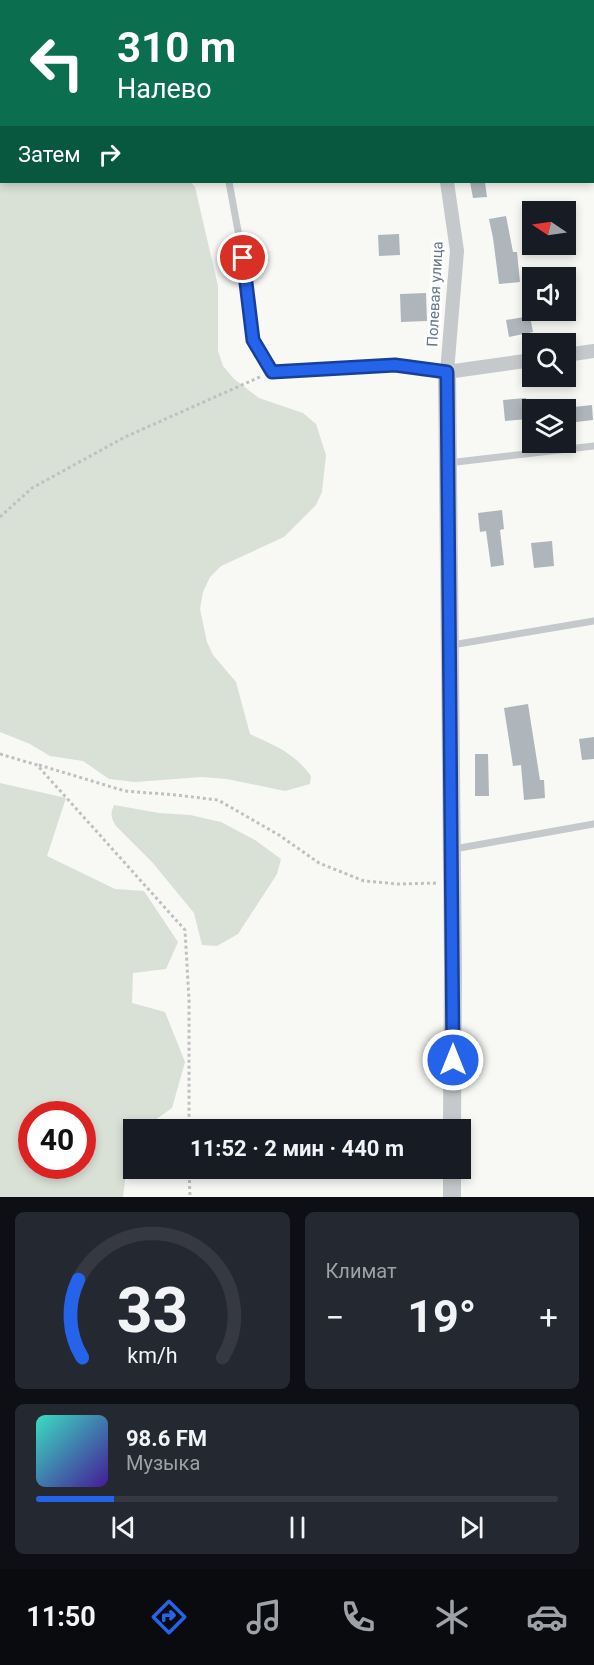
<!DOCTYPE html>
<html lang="ru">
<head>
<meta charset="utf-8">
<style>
	:root { --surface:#171b24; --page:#242831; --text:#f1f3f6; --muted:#9ea1a6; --line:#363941; --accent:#2563eb }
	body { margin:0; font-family:Roboto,sans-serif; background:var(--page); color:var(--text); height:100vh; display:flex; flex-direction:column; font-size:22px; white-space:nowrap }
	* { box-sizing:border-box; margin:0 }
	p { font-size:20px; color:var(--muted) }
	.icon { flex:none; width:33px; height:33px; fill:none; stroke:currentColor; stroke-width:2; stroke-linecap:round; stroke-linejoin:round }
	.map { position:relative; height:1197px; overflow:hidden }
	.details { display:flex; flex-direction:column; gap:15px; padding:15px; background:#0d0f14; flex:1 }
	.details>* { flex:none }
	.banner { position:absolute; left:0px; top:0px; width:594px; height:183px; box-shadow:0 3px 9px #0003; background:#0b6e4f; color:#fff; overflow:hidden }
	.needle { width:39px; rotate:283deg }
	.fabs { position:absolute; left:522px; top:201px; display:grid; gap:12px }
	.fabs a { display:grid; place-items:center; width:54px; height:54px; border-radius:0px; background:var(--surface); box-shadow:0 3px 9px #0003; font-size:30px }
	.speed { position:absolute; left:18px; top:1101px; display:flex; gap:12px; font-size:30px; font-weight:700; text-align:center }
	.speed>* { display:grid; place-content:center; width:78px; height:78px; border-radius:50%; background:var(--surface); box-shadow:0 3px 9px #0003; line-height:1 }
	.speed .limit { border:9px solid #d22; background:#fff; color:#111 }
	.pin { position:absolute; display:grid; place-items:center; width:51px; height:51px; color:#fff; margin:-26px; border:3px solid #fff; border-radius:50%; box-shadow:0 2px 6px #0007 }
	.me { position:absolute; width:66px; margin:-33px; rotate:0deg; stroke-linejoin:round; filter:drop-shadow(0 0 4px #0008) }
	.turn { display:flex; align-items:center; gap:21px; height:126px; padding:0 18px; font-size:27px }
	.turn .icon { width:78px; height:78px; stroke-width:2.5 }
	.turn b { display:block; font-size:42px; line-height:51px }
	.then { display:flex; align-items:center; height:57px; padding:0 18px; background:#0003; gap:12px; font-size:22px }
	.big { font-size:45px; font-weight:700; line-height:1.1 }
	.details .tile { flex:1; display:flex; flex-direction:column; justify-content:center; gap:9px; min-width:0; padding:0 21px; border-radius:9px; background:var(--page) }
	.details .dial { align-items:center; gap:0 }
	.dial svg { height:156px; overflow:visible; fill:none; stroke:var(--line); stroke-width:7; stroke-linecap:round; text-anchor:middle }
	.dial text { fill:var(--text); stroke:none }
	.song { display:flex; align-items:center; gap:18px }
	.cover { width:72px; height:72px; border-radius:9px; background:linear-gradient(135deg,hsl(170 70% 55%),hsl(260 70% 35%)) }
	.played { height:6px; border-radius:3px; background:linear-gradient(90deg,var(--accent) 15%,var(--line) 15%) }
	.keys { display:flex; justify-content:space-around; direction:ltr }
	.heat { display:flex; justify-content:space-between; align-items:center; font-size:33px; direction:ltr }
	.details .tiles { flex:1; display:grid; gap:15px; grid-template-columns:1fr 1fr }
	.tile:last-child { grid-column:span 2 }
	.trip { position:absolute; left:123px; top:1119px; width:348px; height:60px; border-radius:0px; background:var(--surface); box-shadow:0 3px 9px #0003; font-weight:700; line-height:60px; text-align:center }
	.tab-bar { display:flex; height:96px; justify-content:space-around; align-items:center; background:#090b0e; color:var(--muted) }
	.tab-bar .icon { width:42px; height:42px }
	.tab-bar .selected { color:var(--accent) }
	.tab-bar b { font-size:27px; color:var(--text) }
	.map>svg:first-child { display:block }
	.green { fill:#d9e0d6; fill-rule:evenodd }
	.building { fill:#aeb6bc }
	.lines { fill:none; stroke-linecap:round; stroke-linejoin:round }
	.path { stroke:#bec1c3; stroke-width:3; stroke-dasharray:3 3; stroke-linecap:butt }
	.service { stroke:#c5c9cc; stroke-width:7 }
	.minor { stroke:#c5c9cc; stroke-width:14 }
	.tertiary { stroke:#c5c9cc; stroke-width:18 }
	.route-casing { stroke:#184099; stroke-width:15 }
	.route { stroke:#2563eb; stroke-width:10 }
	.labels { text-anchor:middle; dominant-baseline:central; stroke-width:6; stroke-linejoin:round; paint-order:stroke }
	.street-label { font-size:15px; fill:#657787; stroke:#fff }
</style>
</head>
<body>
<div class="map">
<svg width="594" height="1197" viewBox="0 0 594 1197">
	<rect width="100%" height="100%" fill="#f8f8f5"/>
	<!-- green -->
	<path class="green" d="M0 0H156V1L2 2V182H191L195 187 218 286V351L223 366 234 379 259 398 303 413 316 424 326 455 322 492 316 505 284 537 221 566 210 577 203 592 200 609 207 642 213 655 236 682 250 734C277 747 292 751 311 776L310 784 285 791 227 779 202 777 135 782 109 779 83 761 50 756 30 744 0 732Z
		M0 783 66 798 47 856 115 889 144 891 178 942 166 969 133 973 132 1003 165 1012 185 1062 172 1108 155 1120V1129L134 1130V1168L142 1169 126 1174 123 1197H0ZM32 1114H82V1166H32Z
		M114 805 159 813 190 815 221 822 255 840 281 859 277 874 238 934 217 946 202 945 194 913 152 862 116 826C111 818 110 814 114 805Z"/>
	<!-- building -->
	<path class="building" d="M470 182H485L487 197 473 198Z
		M506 216 513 252H517L520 282 499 284 493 238 489 219Z
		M399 234 400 255 379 256 378 235Z
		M426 293 427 321 401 322 400 294Z
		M530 316 533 332 509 337 506 320Z
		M526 398 528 419 505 421 503 400Z
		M592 405 593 420 576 422 574 407Z
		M502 510 504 529 500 530 504 565 491 567 486 531 480 532 478 513Z
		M552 541 554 566 534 568 531 543Z
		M528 704 540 780H544L545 798 524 800 521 765 513 766 504 708Z
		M594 737V759L582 760 579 739Z
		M475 754H488L489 796H475Z"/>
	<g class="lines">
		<!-- path -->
		<path class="path" d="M0 517 32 488 125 437 262 376
			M0 754 37 765 185 930 189 1000V1130
			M39 765 125 791 176 795 218 800 279 835 319 863 364 881 398 884 438 883
			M189 1168 190 1197"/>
		<!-- service -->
		<path class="service" d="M197 0V2
			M229 182 243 258 253 340 272 372 395 365 447 372
			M448 463 594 446
			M452 645 594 621
			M454 849 594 824"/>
		<!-- minor -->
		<path class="minor" d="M437 0V2
			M447 182 457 251 447 372 532 360
			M566 355 594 351"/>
		<!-- tertiary -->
		<path class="tertiary" d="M447 372 453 969 452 1130
			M452 1197V1168"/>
	</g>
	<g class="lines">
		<defs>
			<path id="route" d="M243 258 253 340 272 372 395 365 447 372 453 1060"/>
		</defs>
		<!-- route casing -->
		<use href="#route" class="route-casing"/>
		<!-- route -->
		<use href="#route" class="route"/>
	</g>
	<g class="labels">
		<!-- street labels -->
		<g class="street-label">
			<text transform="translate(435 294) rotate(-87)">Полевая улица</text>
		</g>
	</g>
</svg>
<div class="fabs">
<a><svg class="needle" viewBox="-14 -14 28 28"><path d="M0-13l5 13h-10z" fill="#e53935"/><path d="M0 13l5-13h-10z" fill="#9ea1a6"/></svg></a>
<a><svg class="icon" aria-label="sound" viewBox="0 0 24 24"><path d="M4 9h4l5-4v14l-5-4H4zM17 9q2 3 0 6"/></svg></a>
<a><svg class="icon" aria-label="search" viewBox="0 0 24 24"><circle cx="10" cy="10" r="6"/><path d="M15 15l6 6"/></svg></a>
<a><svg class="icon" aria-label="layers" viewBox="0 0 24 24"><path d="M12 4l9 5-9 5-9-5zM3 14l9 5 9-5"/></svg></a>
</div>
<div class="speed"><div class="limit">40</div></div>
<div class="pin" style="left:243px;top:258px;background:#d93025"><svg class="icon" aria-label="arrive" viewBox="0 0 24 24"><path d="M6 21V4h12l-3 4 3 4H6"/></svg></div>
<svg class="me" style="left:453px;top:1060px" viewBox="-20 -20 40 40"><circle r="17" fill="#2563eb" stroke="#fff" stroke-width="3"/><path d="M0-11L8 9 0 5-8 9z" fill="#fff"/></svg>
<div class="trip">11:52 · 2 мин · 440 m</div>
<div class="banner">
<div class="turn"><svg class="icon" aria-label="left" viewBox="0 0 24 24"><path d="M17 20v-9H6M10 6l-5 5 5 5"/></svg><div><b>310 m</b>Налево</div></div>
<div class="then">Затем<svg class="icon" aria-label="right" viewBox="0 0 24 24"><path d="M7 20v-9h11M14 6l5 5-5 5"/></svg></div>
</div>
</div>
<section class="details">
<div class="tiles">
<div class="tile dial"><svg viewBox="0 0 100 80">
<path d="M14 69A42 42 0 1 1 86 69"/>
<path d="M14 69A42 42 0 0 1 12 29" stroke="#2563eb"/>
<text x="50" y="56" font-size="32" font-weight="700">33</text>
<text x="50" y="72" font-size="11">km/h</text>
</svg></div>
<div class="tile"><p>Климат</p>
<div class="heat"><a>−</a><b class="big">19°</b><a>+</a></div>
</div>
<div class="tile">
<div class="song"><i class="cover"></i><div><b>98.6 FM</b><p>Музыка</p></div></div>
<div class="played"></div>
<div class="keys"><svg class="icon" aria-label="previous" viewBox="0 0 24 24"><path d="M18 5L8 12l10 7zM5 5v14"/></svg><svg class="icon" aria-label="pause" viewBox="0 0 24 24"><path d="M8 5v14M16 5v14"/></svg><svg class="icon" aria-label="next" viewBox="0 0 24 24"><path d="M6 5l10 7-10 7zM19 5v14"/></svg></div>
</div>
</div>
</section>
<nav class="tab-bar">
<b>11:50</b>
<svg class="icon selected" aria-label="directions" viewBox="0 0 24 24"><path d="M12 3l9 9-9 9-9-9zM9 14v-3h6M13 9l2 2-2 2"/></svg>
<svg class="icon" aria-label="music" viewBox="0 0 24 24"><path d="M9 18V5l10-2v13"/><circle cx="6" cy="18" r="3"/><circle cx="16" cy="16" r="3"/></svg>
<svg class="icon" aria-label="phone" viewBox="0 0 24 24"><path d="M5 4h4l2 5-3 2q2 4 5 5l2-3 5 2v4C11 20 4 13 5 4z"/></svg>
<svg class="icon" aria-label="climate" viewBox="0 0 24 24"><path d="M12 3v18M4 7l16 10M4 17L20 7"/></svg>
<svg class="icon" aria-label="car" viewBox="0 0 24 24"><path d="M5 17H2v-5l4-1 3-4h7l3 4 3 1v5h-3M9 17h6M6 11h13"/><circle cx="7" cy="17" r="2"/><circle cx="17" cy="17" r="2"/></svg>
</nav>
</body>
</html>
